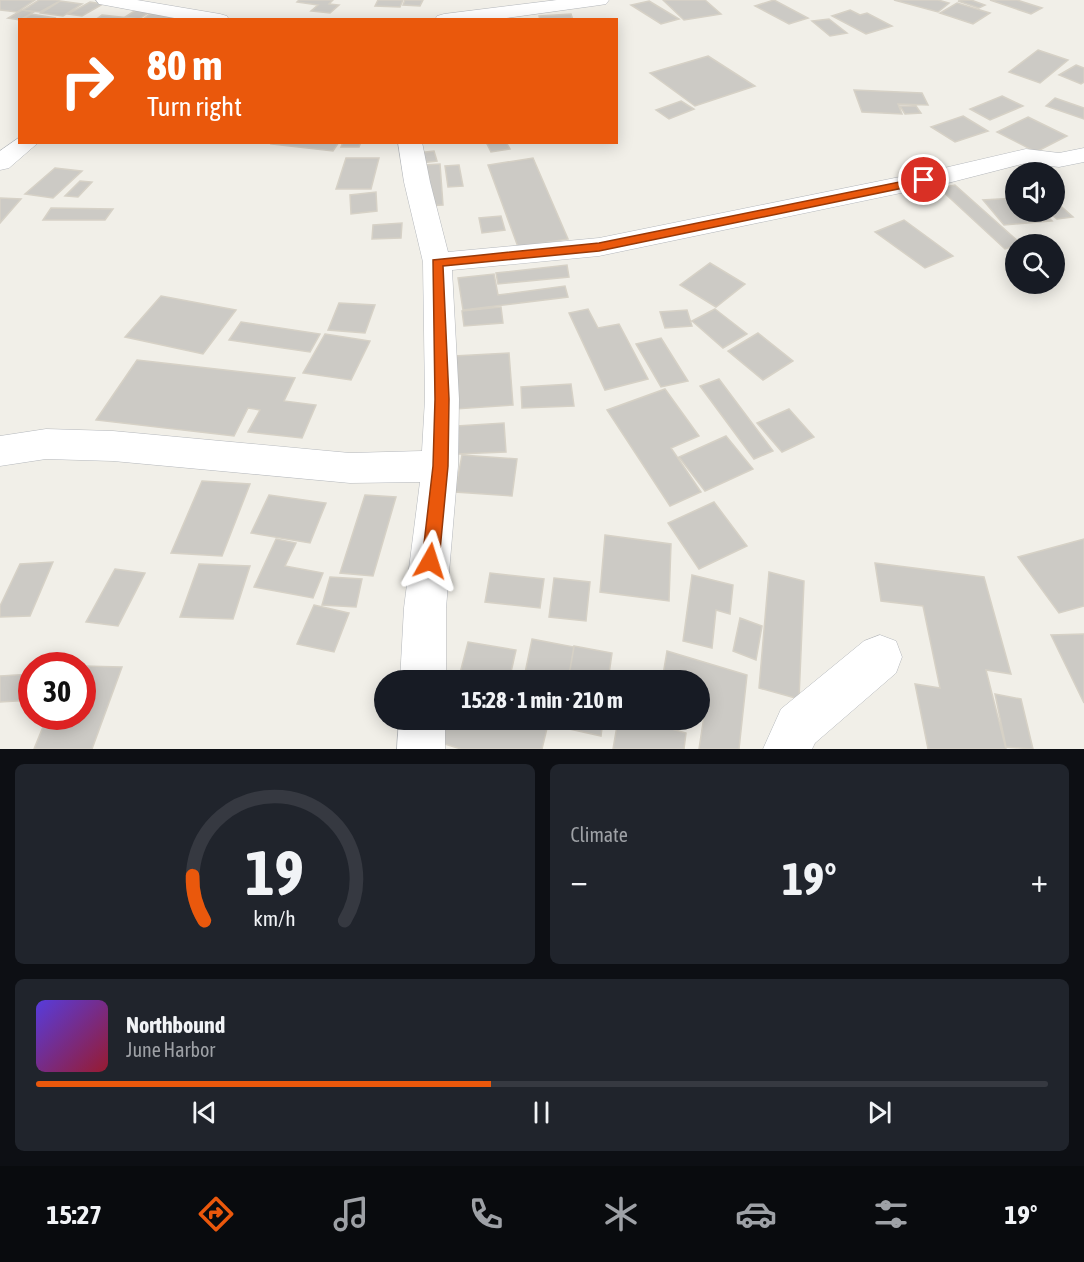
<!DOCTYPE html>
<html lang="en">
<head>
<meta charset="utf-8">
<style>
	:root { --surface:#171b24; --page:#20242c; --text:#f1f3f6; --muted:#9ea1a6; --line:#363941; --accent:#ea580c }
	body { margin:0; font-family:"Asap Condensed",sans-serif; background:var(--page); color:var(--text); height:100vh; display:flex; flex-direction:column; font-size:22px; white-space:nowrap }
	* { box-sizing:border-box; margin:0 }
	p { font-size:20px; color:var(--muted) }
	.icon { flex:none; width:33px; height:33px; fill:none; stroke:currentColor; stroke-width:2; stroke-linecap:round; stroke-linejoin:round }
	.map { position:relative; height:749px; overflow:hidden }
	.side { display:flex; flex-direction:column; gap:15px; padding:15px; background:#0d0f14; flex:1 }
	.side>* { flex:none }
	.top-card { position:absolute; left:18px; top:18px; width:600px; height:126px; border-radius:0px; box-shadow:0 3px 15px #0003; background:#ea580c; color:#fff; overflow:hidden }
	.fabs { position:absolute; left:1005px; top:162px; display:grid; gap:12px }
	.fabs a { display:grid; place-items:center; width:60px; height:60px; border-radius:50%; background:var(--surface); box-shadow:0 3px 15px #0003; font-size:30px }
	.speed { position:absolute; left:18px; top:652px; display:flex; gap:12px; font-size:30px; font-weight:700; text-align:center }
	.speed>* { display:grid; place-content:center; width:78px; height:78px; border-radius:50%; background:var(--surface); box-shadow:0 3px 15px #0003; line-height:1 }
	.speed .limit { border:9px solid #d22; background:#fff; color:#111 }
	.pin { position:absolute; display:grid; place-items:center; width:51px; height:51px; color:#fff; margin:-26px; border:3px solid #fff; border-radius:50%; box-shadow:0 2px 6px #0007 }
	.me { position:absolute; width:66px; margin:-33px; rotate:6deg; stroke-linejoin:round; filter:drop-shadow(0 0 4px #0008) }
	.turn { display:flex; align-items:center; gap:21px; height:126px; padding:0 30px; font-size:27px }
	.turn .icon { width:78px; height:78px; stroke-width:2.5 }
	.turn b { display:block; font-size:42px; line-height:51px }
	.big { font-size:45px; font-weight:700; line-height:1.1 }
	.side .widget { flex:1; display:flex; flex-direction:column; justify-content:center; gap:9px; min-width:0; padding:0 21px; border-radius:9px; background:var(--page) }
	.side .dial { align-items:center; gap:0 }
	.dial svg { height:156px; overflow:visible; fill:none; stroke:var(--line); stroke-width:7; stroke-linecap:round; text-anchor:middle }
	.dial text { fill:var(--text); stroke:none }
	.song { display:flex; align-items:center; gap:18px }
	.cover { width:72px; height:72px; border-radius:9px; background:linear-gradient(135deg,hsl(250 70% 55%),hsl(350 70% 35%)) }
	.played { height:6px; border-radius:3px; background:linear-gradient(90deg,var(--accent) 45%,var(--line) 45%) }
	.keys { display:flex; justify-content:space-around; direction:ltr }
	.heat { display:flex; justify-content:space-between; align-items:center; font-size:33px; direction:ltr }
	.side .tiles { flex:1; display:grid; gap:15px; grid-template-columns:1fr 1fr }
	.widget:last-child { grid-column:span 2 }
	.trip { position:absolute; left:374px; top:670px; width:336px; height:60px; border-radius:30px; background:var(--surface); box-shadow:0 3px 15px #0003; font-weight:700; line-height:60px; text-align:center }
	.dock { display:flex; height:96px; justify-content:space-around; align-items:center; background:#090b0e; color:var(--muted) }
	.dock .icon { width:42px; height:42px }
	.dock .on { color:var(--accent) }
	.dock b { font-size:27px; color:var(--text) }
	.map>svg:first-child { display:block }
	.building { fill:#cccac5; stroke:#d6d1c6; stroke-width:1.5 }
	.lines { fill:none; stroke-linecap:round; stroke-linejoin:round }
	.minor-casing { stroke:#b5b8bc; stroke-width:1 }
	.minor { fill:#fff; fill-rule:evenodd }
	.route { fill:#ea580c; stroke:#983908; stroke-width:1.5 }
</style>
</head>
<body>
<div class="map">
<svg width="1084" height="749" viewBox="0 0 1084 749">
	<rect width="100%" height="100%" fill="#f1efe8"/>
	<!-- building -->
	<path class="building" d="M0 0H35L17 12 0 10Z
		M39 0H56L60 1 40 12 23 10Z
		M299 0H333L329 4 339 5 330 13 311 11 318 5 297 2Z
		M378 0H403L400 7 375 6Z
		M405 0H423L420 6 403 5Z
		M663 0H705L721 14 684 20Z
		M774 0 808 18 789 24 755 6Z
		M894 0H938L949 3 938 12Z
		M971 0 985 5 979 8 958 1Z
		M990 0H1017L1042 8 1031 14Z
		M60 1 82 4 63 16 41 13Z
		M649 1 679 19 661 24 631 5Z
		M90 2 103 4 82 16 68 14Z
		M957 3 990 13 973 24 940 13Z
		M22 10 34 12 20 20 8 18Z
		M136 10 151 11 139 19 125 17Z
		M850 10 860 15 867 13 892 26 866 34 832 16Z
		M151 13 178 16 173 20H142Z
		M31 14 56 18 22 20Z
		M571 14 573 20H540L539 16Z
		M102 15 130 18 95 20Z
		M829 19 847 33 830 36 812 21Z
		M1038 50 1068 60 1040 83 1009 72Z
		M708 56 755 86 695 106 650 73Z
		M1076 65 1084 68V82L1081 84 1059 75Z
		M854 90 922 93 928 105 898 104 902 114 862 112Z
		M1002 96 1023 106 990 120 970 109Z
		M1055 98 1084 108V119L1046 106Z
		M681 101 694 109 669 119 656 110Z
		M900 106H916L921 113 905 114Z
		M963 116 988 131 955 142 931 127Z
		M1028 117 1067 136 1036 152 997 132Z
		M272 142H339L333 151 271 144Z
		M343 142H361L359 147H341Z
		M486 142H506L510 149 491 152Z
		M434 151 437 161 421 163 417 153Z
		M346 158H379L371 189H336Z
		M533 158 568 239 518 247 488 165Z
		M440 164 443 205 425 206 424 165Z
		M459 165 463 186 448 187 445 166Z
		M55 168 82 171 53 198 25 194Z
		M80 181 92 182 78 197 65 196Z
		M955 185 1021 244 1005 249 939 188Z
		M376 192 377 211 351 214 350 195Z
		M0 198 21 199 0 223Z
		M1016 198V212H1043L1052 221 1004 225 983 200Z
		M1054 200 1073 217 1057 219 1048 212H1054Z
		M51 208 113 209 105 220H43Z
		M501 216 505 230 482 233 479 218Z
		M904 220 953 256 925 268 875 232Z
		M402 223 401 238 372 239 373 225Z
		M710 263 745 284 716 307 680 285Z
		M567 265 569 277 498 284 496 273Z
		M494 274 498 295 565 286 568 297 463 310 458 278Z
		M161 296 236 310 203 354 125 337Z
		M339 303 375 305 365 333 328 330Z
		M501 307 503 323 464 326 462 311Z
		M588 309 598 328 619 324 648 379 605 390 569 313Z
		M715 309 747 334 723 348 692 321Z
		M687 310 692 326 665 328 660 312Z
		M241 322 320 334 310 352 229 340Z
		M758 333 793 361 763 380 728 351Z
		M325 334 370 341 351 380 303 373Z
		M661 338 688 381 661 387 636 344Z
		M509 353 513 405 455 409 454 356Z
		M137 360 295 378 284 401 316 405 302 438 248 432 260 410 248 408 234 436 96 420Z
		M719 379 773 451 754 459 700 386Z
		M571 384 574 406 522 408 521 387Z
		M665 389 699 436 671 448 701 492 670 506 607 410Z
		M789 409 814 437 782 452 757 423Z
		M504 423 506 452 457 454V426Z
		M726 436 753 469 705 491 679 457Z
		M462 455 517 459 512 496 455 492Z
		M202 481 250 484 222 556 171 553Z
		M269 495 326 503 310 543 251 533Z
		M365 495 396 497 373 576 340 573Z
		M714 502 747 546 699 569 668 523Z
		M605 535 671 544 669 601 600 592Z
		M276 539 296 543 285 566 323 573 313 598 254 587Z
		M1084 539V606L1059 613 1018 557Z
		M53 562 30 616 0 617V606L20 564Z
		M875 563 984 577 1011 674 986 670 1006 749H928L915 684 940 688 923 606 881 601Z
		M199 564 250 566 233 619 180 617Z
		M115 569 145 573 118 626 86 622Z
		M769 572 804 581 799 699 759 688Z
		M490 573 544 579 540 608 485 602Z
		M692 575 733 585 730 614 716 610 712 648 683 641Z
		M330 577 362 579 356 607 322 605Z
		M554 578 590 582 586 621 549 617Z
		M314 605 349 613 334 652 297 644Z
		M740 618 762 626 756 660 733 651Z
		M1084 634V703L1051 635Z
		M532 639 574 647 568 681 525 673Z
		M468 642 516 650 509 681H458Z
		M574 646 612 653 608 681H568Z
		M667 651 747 675 739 749H699L706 703 699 701V681H662Z
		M82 666 122 667 92 749H34L47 717H82Z
		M32 674V700L0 702V676Z
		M995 694 1021 699 1033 749 1006 747Z
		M434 720H549L542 749H461L428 739Z
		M561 720H603L601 736 560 727Z
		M618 720H640L686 733 684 749H613Z"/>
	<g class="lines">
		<defs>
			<path id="minor" d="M96 0H137L220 14 227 16 229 20H185L105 5 99 4Z
				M557 0H609L606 4 600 5 492 20H435L437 16 444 14Z
				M20 137V142H39L9 168 0 170V151Z
				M398 142H422L430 182 448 252 599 238 944 168 1026 149 1059 153 1084 148V162L1059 167 1026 163 944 184 599 256 452 270 459 399 458 466 446 608V681H400L404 608 420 482 350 483 113 461 46 459 0 466V436L46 429 113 431 350 453 422 451 425 399 423 262 404 182Z
				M880 635 896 641 902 657 896 673 815 743 812 749H763L781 709 864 641Z
				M399 720H445V749H397Z"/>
		</defs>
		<!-- minor casing -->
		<use href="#minor" class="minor-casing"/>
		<!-- minor -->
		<use href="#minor" class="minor"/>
	</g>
	<!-- route -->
	<path class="route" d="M924 177 929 180 927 183 599 251 443 266 449 399 448 466 439 561 436 566 430 568 424 566 422 561 433 466 435 399 433 260 599 243Z"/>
</svg>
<div class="fabs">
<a><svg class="icon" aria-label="sound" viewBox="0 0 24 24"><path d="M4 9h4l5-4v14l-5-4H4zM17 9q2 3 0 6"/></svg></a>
<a><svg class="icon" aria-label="search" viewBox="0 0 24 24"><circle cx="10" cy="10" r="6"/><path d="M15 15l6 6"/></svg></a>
</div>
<div class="speed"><div class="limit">30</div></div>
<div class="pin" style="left:924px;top:180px;background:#d93025"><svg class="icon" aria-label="arrive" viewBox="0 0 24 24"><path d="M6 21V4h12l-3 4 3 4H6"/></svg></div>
<svg class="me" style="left:430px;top:561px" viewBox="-20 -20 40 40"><path d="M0-17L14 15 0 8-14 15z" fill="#ea580c" stroke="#fff" stroke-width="4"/></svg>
<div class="trip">15:28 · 1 min · 210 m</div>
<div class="top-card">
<div class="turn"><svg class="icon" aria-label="right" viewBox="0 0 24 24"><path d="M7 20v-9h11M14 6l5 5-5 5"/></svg><div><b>80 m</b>Turn right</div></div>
</div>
</div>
<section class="side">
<div class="tiles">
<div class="widget dial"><svg viewBox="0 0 100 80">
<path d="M14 69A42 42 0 1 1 86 69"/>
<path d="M14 69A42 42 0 0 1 8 46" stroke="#ea580c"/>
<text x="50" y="56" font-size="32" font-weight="700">19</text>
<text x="50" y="72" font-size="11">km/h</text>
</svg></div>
<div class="widget"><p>Climate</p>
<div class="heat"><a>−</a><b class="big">19°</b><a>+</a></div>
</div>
<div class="widget">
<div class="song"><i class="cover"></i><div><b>Northbound</b><p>June Harbor</p></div></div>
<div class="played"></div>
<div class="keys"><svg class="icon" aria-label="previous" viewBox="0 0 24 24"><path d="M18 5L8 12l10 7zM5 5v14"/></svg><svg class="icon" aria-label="pause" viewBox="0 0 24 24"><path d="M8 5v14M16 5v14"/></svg><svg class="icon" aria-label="next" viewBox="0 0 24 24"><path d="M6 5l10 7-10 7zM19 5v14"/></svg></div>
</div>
</div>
</section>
<nav class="dock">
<b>15:27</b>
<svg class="icon on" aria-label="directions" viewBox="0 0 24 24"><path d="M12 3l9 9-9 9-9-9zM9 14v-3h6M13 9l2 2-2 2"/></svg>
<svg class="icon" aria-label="music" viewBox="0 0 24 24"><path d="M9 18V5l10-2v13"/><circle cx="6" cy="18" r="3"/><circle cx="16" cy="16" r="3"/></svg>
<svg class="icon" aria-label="phone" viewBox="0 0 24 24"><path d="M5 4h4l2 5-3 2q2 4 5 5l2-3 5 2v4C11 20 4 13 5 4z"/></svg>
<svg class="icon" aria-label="climate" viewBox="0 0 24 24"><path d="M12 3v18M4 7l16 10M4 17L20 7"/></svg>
<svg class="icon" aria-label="car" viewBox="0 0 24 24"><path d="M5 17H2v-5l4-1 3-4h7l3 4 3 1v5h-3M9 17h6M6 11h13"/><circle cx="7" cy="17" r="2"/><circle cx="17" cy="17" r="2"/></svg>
<svg class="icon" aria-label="filters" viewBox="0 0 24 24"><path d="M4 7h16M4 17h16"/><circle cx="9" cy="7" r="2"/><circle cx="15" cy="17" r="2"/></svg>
<b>19°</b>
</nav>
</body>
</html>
